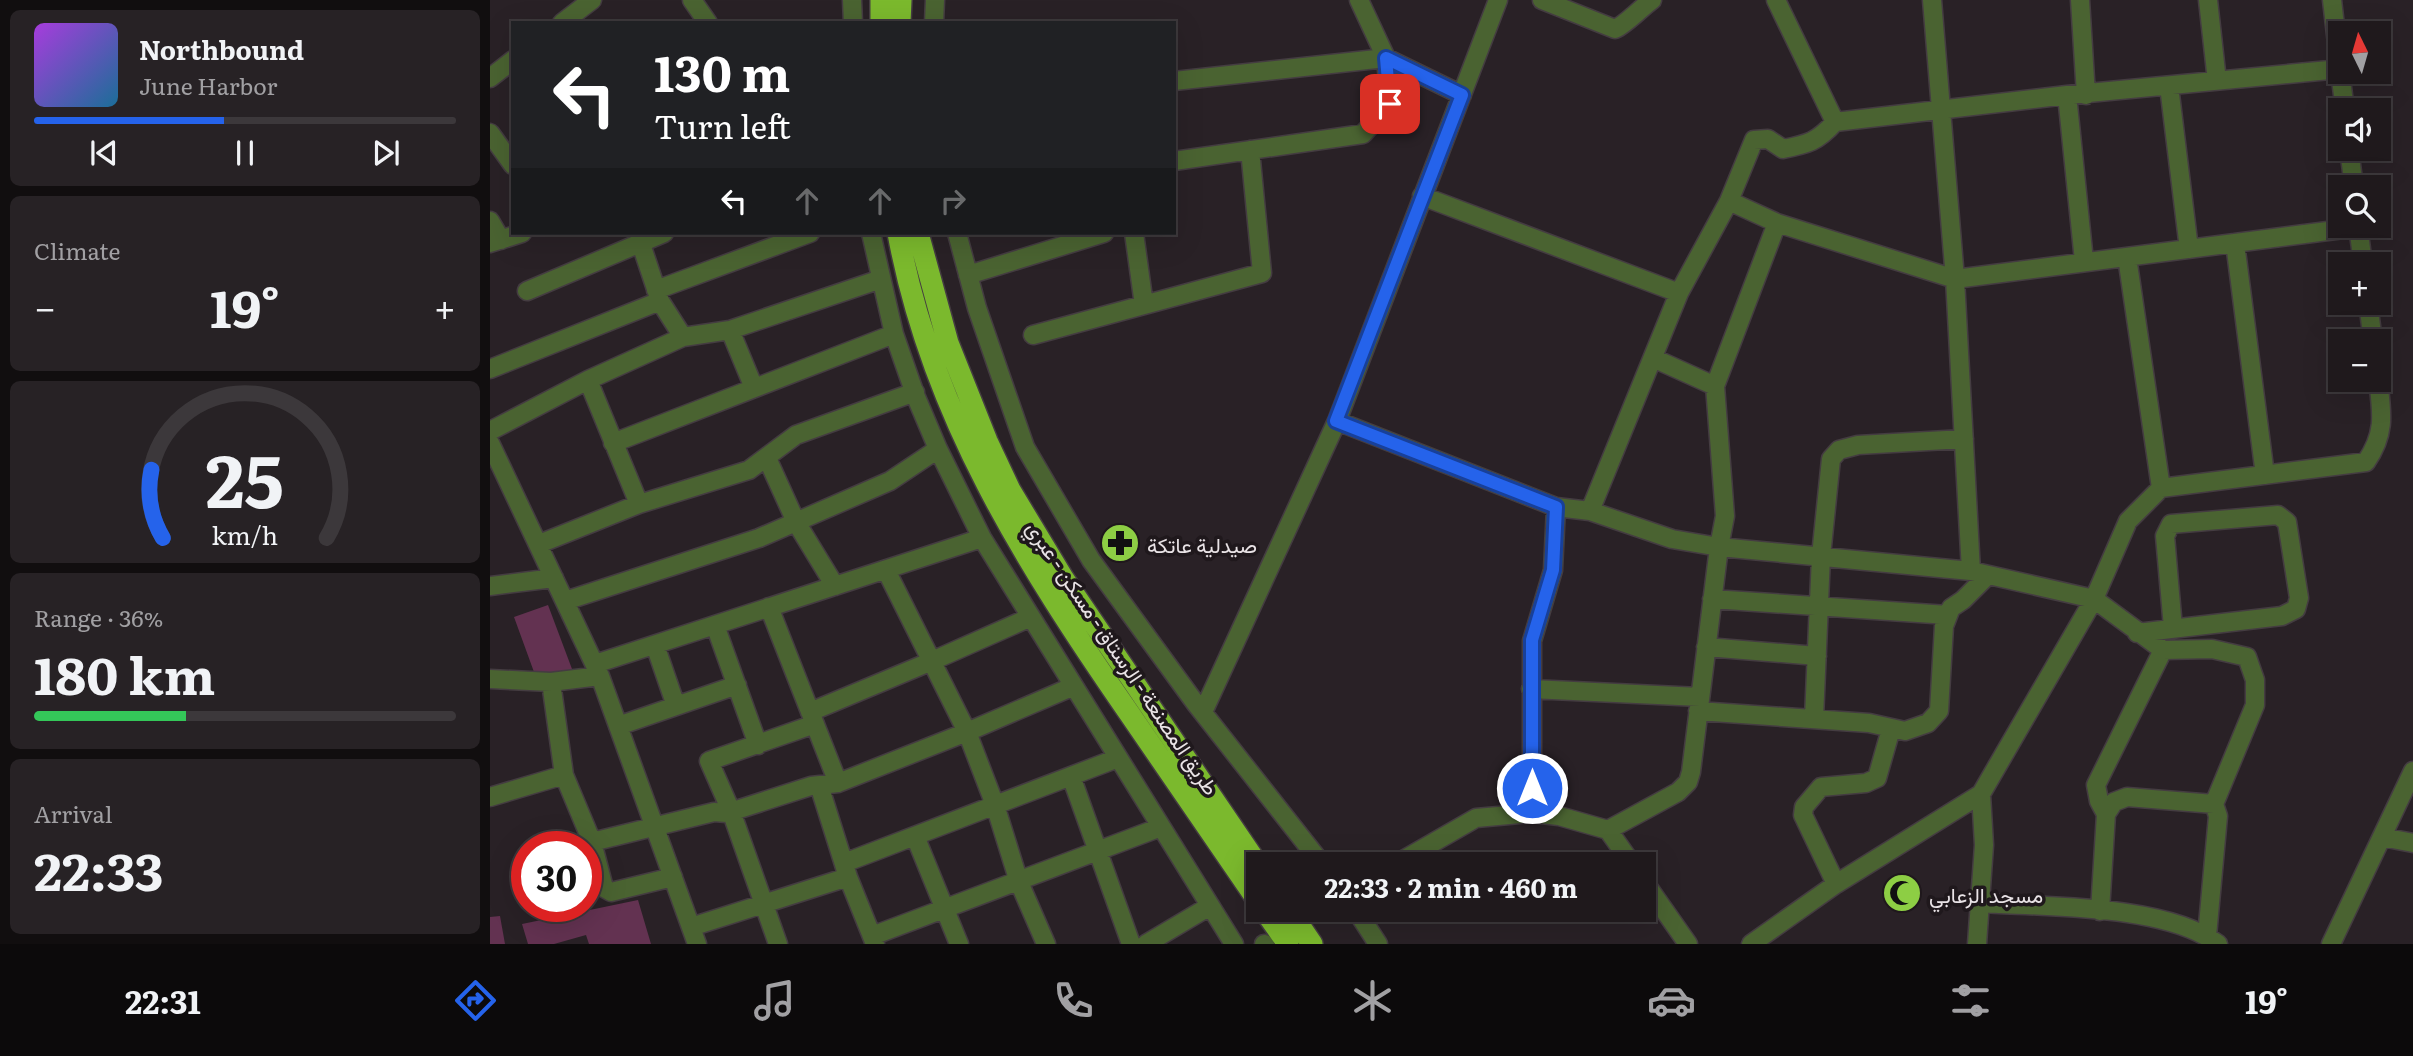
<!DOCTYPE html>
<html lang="en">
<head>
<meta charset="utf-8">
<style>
	:root { --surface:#1f191c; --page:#272225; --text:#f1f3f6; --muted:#a1a0a3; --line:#3c383b; --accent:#2563eb }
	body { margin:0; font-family:Literata,Vazirmatn,serif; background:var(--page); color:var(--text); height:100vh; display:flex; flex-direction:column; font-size:26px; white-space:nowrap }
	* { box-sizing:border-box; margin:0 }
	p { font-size:23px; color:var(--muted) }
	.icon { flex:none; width:38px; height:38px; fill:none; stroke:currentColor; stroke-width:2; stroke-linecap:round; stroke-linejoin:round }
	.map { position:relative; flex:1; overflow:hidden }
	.side { display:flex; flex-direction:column; gap:10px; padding:10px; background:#110e0f; width:490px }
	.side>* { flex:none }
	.hud { position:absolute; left:21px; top:21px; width:665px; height:214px; border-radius:0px; box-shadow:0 7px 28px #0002,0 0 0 2px var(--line); background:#202124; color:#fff; overflow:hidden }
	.needle { width:46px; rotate:355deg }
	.controls { position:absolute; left:1838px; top:21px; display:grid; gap:14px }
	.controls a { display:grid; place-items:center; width:63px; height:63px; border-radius:0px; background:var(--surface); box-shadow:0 7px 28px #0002,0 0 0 2px var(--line); font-size:35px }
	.speed { position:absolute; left:21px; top:831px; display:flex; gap:14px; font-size:35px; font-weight:700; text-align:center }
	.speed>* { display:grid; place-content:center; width:91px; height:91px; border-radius:50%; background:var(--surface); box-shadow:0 7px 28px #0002,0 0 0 2px var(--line); line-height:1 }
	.speed .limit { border:10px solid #d22; background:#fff; color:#111 }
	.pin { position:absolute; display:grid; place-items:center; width:60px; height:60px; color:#fff; margin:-30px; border-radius:14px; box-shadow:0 4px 10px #0006 }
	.me { position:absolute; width:77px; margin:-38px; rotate:0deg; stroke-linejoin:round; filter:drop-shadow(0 0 5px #0008) }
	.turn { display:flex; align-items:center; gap:24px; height:147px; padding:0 28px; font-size:32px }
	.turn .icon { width:91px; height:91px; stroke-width:2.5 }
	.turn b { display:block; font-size:49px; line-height:60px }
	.lanes { display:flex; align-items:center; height:66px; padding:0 28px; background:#0003; justify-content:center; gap:35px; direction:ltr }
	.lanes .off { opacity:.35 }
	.big { font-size:52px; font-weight:700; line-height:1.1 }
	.side .widget { flex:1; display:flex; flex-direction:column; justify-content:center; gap:10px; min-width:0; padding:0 24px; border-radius:10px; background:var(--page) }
	.side .dial { align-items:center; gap:0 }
	.dial svg { height:182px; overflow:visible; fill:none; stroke:var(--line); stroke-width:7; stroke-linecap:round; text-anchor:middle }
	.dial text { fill:var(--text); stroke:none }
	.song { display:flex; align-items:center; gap:21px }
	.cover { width:84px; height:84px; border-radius:10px; background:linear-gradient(135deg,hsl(280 70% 55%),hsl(200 70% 35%)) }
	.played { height:7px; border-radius:4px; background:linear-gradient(90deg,var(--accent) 45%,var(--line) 45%) }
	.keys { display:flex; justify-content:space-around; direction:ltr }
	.heat { display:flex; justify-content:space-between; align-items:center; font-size:38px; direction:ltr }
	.charge { height:10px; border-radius:5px; background:linear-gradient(90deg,#34c759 36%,var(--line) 0) }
	.trip { position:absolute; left:756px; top:852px; width:410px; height:70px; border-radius:0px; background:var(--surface); box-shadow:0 7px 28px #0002,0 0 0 2px var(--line); font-weight:700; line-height:70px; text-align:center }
	.menu { display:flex; height:112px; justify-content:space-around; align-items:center; background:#0c0a0b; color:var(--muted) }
	.menu .icon { width:49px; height:49px }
	.menu .active { color:var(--accent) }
	.menu b { font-size:32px; color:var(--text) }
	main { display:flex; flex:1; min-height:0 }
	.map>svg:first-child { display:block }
	.green { fill:#633251 }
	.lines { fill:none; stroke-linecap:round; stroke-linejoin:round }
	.minor-casing { stroke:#443c41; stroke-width:21 }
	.highway-casing { stroke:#443c41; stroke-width:24 }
	.minor { stroke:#4a6331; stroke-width:18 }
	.highway { stroke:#7bb92d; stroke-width:21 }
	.route-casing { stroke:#184099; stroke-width:18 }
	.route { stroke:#2563eb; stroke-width:12 }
	.labels { text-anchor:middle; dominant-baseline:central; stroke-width:7; stroke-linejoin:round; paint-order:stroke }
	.poi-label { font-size:21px; fill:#e9e3e6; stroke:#1f181c; text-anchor:start }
	.street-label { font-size:21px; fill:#e9e3e6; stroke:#1f181c }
</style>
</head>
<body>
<main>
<section class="side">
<div class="widget">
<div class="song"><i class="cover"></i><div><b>Northbound</b><p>June Harbor</p></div></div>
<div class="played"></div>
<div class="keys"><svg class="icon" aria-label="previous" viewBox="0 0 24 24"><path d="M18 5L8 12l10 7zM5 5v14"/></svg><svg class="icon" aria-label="pause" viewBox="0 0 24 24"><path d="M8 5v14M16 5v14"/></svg><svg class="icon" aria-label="next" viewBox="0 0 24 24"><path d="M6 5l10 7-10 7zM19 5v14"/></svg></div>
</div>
<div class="widget"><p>Climate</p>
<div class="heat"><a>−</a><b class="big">19°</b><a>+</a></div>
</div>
<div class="widget dial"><svg viewBox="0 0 100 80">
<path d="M14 69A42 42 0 1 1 86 69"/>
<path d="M14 69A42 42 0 0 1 9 39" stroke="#2563eb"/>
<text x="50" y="56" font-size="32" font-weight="700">25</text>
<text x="50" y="72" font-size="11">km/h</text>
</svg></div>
<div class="widget"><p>Range · 36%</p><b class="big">180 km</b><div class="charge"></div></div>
<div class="widget"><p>Arrival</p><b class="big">22:33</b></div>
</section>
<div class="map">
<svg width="1923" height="944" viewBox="0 0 1923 944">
	<rect width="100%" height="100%" fill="#292126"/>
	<!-- green -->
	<path class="green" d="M58 605 82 669 48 683 24 617Z
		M148 900 161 944H99L96 935 64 944H38L32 924Z
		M10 916 15 944H0V917Z"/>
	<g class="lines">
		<defs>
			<path id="minor" d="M202 0 218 23
				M362 0 363 23
				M869 0 896 58 972 95
				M1052 0 1125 29C1135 25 1151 8 1162 0
				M1286 0 1345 122
				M1442 0 1465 279 1481 571
				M1590 0 1596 95
				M1718 0 1727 81
				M1842 0 1850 69
				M72 23 102 0
				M444 23 445 0
				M1850 72 1855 110
				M0 78 23 60
				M684 81 896 58 900 104 873 134 684 161
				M1679 86 1699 249
				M1577 95 1594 261
				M0 133 23 165
				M1859 149 1864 187
				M932 196 1189 293
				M1239 201 1287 223 1465 279 1869 227
				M0 221 11 240
				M1868 226 1873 264
				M381 233 404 334 426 397 448 449 492 538 744 944
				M467 233 487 308 535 447 601 560 706 704 832 864
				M644 233 654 305
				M0 243 32 233
				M1745 243 1775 475
				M151 244 170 301 193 337 240 330 391 279
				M1637 257 1671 488
				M478 275 614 233
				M166 290 320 233
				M37 291 174 233
				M1878 303 1883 341
				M240 330 264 388
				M543 335 772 273 760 150
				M1163 358 1225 386
				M0 369 170 301
				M98 380 149 504
				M847 421 1066 507 1100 511 1182 539 1229 547 1235 516 1225 386 1287 223
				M0 431 98 380 193 337
				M0 443 110 676 207 944
				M123 443 404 334
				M277 458 306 522 345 586
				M1100 511 1189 293 1239 201 1264 140 1278 139 1293 149C1318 144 1327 142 1345 122L1577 95 1850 69
				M49 544 149 504 259 470 306 435 425 392
				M396 570 477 732 505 805 529 882 556 944
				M0 586 64 578
				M1222 599 1458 615
				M75 601 269 538 400 481 448 449
				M279 607 348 783
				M225 625 268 745
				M1647 633 1792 616 1806 609 1809 598 1797 522 1788 515 1681 524 1675 536 1683 628
				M1216 647 1327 656
				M105 664 492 538
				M0 679 61 682 110 676
				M61 682 74 775
				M1041 689 1210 697
				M186 706 247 685
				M1208 711 1379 723 1415 731 1438 723 1449 711 1454 626 1461 608 1473 600 1498 575
				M320 712 442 661 541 617
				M713 712 847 421 1008 0
				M1324 718 1331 556 1341 459 1349 450 1368 445 1474 439
				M128 726 186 706 165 645
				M581 776 641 944
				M329 785 358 877 385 944
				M0 797 74 775 102 842 224 812 237 813 321 786 348 783 477 732 584 686
				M1042 813V641L1063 570 1066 507
				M1616 814 1609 801 1606 785 1673 650
				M1118 830 1188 792 1198 782 1201 772 1229 547 1481 571 1604 599 1491 794 1346 884 1261 944
				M425 836 469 944
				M1892 837 1923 843
				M102 842 114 888 121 892 183 877
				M354 863 628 758
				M906 864 986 818 1042 813 1069 816 1118 830 1142 864
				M1153 880 1198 944
				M1346 884 1313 815 1314 807 1331 787 1376 783 1387 778 1401 729
				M1490 903C1555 907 1676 904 1728 944
				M866 910 888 944
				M1610 911 1616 814 1624 802 1637 797 1724 804
				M825 913 830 910
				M201 927 358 877
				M382 936 671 827
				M1717 936 1728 816 1724 804 1765 705V680L1757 657 1722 649 1673 650 1604 599 1638 521 1671 488 1876 462C1896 433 1892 413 1888 380
				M288 944 241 811 219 761 325 724
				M656 944 720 906
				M774 944H775
				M1487 944 1494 845 1491 794
				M1841 944 1923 771"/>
			<path id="highway" d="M391 23V0
				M410 23 411 0
				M408 233C441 414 536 564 639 713 682 775 725 838 768 901
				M428 233 458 343 497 441 520 490 573 578 768 865
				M774 910 798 944
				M799 910 822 944"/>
		</defs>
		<!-- minor casing -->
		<use href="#minor" class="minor-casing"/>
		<!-- highway casing -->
		<use href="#highway" class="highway-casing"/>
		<!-- minor -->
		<use href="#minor" class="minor"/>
		<!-- highway -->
		<use href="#highway" class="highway"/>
	</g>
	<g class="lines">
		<defs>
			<path id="route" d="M900 104 896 58 972 95 846 421 1066 507 1063 570 1042 640V788"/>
		</defs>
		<!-- route casing -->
		<use href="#route" class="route-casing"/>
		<!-- route -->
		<use href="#route" class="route"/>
	</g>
	<!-- icons -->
	<defs>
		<symbol id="pharmacy-disc" viewBox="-11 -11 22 22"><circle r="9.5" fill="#8dce44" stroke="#1f181c"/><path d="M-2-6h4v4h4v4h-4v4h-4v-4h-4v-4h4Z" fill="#111"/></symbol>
		<symbol id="mosque-disc" viewBox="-11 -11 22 22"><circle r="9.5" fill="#8dce44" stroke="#1f181c"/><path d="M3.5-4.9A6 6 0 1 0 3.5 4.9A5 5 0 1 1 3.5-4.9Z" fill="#111"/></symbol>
	</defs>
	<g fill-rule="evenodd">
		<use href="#pharmacy-disc" x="608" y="521" width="44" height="44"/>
		<use href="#mosque-disc" x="1390" y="871" width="44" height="44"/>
	</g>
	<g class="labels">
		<!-- poi labels -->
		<g class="poi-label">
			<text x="657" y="543">صيدلية عاتكة</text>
			<text x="1439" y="893">مسجد الزعابي</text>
		</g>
		<!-- street labels -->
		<g class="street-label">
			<text transform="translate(634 657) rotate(56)">طريق المصنعة - الرستاق - مسكن - عبري</text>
		</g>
	</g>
</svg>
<div class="controls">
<a><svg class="needle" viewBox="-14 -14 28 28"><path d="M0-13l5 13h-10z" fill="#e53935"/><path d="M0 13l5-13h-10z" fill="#a1a0a3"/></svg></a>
<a><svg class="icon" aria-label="sound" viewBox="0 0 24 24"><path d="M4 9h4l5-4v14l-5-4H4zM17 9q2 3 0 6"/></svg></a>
<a><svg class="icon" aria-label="search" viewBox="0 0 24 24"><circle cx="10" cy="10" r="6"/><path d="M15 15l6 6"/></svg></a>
<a>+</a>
<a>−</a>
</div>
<div class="speed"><div class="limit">30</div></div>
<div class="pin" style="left:900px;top:104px;background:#d93025"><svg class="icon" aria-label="arrive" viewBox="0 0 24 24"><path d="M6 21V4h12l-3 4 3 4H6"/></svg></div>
<svg class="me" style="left:1042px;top:788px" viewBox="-20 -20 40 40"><circle r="17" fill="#2563eb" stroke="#fff" stroke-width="3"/><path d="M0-11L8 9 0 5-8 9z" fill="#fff"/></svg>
<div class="trip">22:33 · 2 min · 460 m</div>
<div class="hud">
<div class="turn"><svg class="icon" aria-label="left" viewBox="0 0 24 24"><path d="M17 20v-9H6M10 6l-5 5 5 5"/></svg><div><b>130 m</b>Turn left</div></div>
<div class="lanes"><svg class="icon" aria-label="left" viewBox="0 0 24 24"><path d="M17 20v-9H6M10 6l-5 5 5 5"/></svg><svg class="icon off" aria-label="ahead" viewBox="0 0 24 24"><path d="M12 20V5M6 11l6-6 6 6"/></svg><svg class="icon off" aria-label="ahead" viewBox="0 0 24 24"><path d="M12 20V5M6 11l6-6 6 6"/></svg><svg class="icon off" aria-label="right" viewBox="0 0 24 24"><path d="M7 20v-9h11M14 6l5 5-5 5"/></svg></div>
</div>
</div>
</main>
<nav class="menu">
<b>22:31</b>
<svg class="icon active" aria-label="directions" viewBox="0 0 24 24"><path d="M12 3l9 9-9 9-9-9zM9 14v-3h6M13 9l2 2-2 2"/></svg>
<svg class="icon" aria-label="music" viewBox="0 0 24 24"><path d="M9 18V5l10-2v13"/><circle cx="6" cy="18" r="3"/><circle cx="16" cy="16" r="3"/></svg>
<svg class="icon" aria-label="phone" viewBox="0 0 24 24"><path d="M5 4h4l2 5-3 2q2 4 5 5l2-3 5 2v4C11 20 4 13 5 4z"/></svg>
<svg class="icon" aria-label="climate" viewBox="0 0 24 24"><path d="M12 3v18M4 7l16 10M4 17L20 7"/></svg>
<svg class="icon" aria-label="car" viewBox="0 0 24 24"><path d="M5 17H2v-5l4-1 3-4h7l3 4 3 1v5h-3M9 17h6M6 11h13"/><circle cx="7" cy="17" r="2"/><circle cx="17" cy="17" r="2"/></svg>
<svg class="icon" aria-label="filters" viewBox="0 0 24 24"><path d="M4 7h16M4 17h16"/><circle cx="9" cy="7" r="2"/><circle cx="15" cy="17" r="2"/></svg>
<b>19°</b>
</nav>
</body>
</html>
